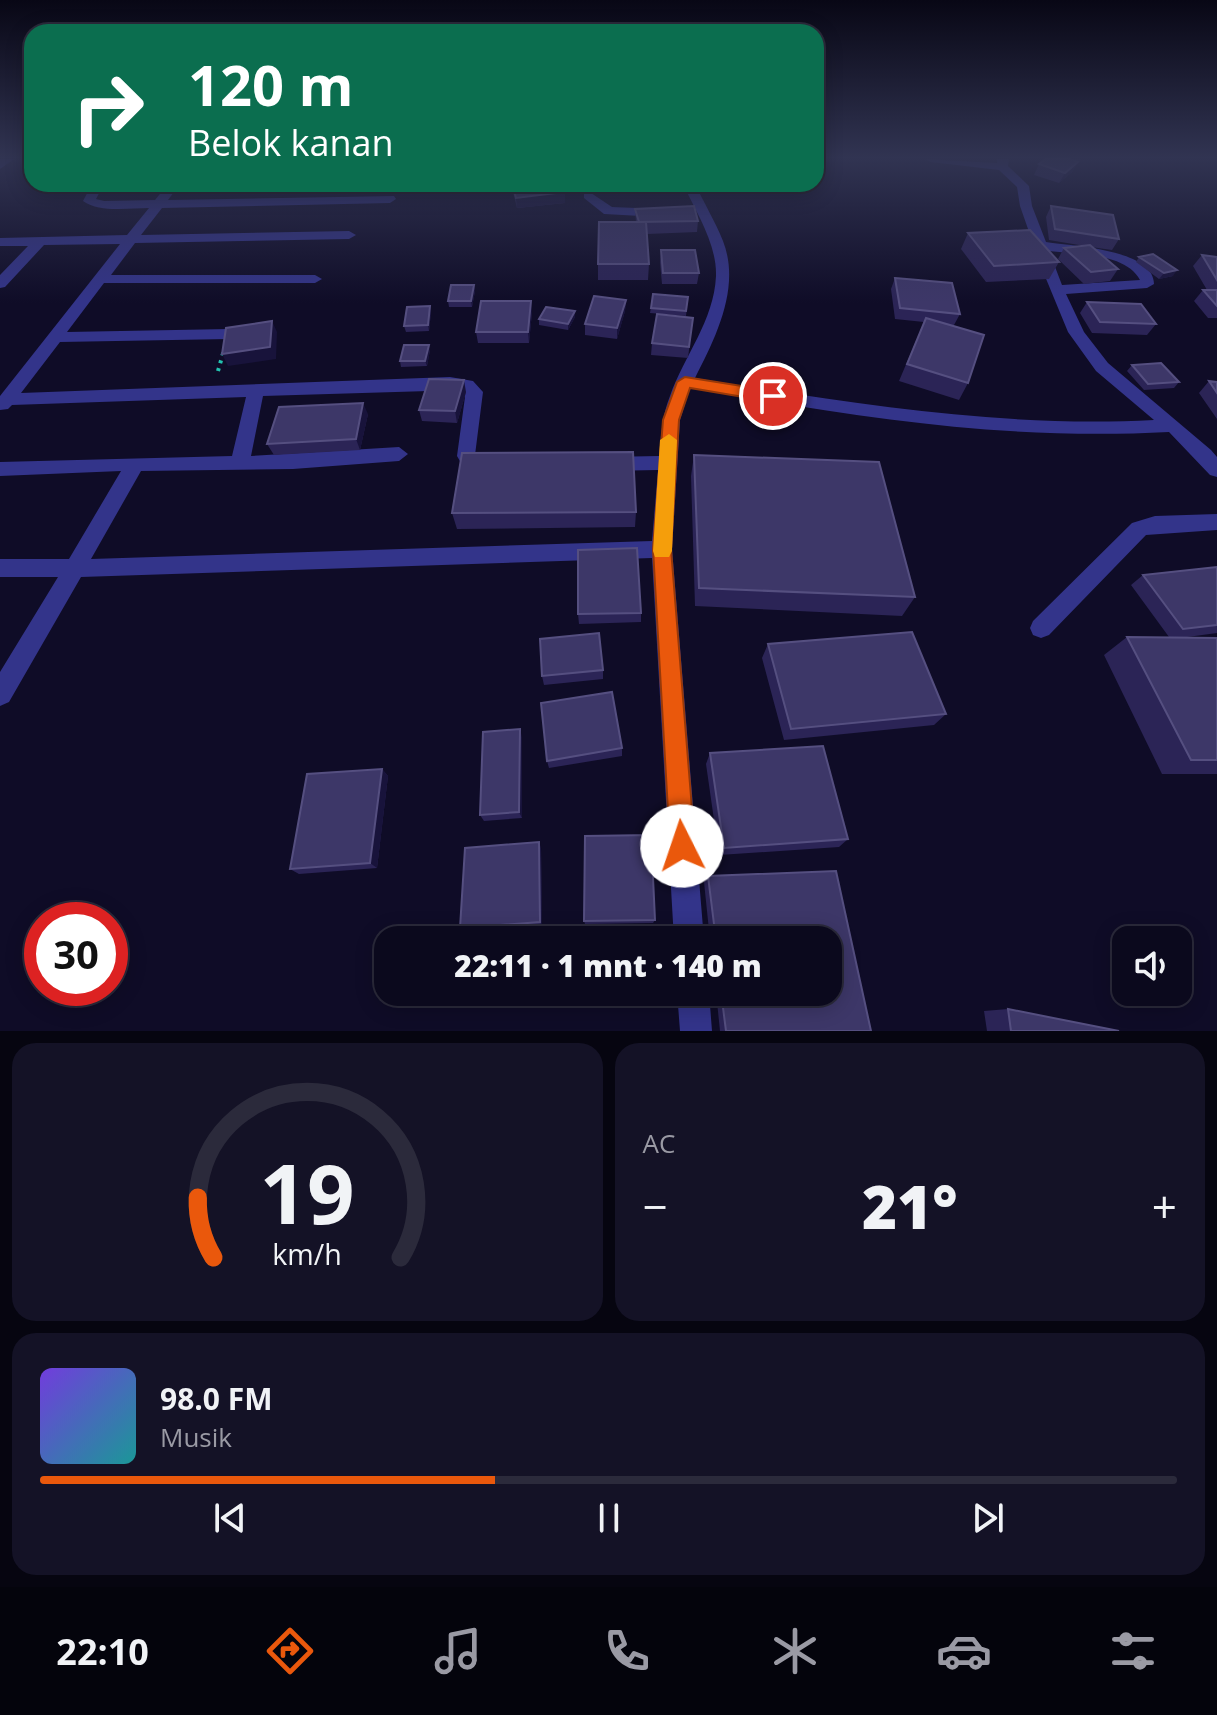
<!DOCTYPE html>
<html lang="id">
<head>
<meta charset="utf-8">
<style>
	:root { --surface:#0b091d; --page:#141226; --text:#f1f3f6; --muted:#9a9aa4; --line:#2b2a3b; --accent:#ea580c }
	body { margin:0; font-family:"Open Sans",sans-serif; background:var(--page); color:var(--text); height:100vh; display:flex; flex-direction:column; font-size:30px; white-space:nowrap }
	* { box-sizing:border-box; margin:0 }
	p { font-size:26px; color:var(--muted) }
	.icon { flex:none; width:44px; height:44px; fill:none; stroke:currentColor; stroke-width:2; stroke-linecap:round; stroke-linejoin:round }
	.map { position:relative; height:1031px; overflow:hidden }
	.details { display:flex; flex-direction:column; gap:12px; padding:12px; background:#060510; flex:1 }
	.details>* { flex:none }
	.top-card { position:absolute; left:24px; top:24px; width:800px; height:168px; border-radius:24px; box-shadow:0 4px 20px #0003,0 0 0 2px var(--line); background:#0b6e4f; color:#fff; overflow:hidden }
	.controls { position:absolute; left:1112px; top:926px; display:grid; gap:16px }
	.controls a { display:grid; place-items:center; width:80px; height:80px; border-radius:16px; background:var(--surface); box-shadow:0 4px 20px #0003,0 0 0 2px var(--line); font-size:40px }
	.speed { position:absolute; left:24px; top:902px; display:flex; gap:16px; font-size:40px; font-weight:700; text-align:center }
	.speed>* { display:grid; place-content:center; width:104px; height:104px; border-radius:50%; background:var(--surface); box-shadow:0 4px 20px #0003,0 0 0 2px var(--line); line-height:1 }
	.speed .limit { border:12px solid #d22; background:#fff; color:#111 }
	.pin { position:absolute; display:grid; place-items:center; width:68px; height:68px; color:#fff; margin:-34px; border:4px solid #fff; border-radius:50%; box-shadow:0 2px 8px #0007 }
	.me { position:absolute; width:88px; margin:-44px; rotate:356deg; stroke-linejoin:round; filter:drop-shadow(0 0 6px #0008) }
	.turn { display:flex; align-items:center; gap:28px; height:168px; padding:0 32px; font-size:36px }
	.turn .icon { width:104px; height:104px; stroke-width:2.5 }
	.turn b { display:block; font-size:56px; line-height:68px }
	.big { font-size:60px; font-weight:800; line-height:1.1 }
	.details .widget { flex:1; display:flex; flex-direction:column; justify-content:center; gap:12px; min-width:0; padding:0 28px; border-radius:24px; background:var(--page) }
	.details .dial { align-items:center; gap:0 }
	.dial svg { height:208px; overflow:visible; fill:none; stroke:var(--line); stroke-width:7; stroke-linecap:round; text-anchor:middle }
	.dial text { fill:var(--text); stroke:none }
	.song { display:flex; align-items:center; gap:24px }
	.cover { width:96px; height:96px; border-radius:12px; background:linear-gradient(135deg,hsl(260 70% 55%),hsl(180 70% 35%)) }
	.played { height:8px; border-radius:4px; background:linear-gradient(90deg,var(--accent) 40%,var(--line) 40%) }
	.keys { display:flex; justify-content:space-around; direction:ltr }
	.heat { display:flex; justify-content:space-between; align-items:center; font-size:44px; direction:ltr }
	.details .tiles { flex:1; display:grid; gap:12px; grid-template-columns:1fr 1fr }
	.widget:last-child { grid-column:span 2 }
	.trip { position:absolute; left:374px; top:926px; width:468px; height:80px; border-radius:24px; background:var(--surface); box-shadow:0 4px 20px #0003,0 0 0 2px var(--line); font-weight:800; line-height:80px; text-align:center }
	.tab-bar { display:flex; height:128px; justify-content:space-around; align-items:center; background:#04040c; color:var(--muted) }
	.tab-bar .icon { width:56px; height:56px }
	.tab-bar .selected { color:var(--accent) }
	.tab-bar b { font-size:36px; color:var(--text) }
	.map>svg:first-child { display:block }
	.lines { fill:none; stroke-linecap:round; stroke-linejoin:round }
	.path { stroke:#22c3b0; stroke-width:4; stroke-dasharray:3 5; stroke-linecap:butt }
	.street { fill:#33348a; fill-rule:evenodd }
	.wall { fill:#2b2456 }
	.shaded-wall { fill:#18133b }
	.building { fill:#3d3768; stroke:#554f80; stroke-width:2 }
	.route { fill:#ea580c; stroke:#983908; stroke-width:2 }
	.slow { fill:#f59e0b }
</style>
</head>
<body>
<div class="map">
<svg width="1217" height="1031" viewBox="0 0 1217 1031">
	<rect width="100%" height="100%" fill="#0f0c27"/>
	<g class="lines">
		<!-- path -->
		<path class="path" d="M218 371 224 350"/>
		<!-- street -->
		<path class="street" d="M0 159H14L0 169Z
			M925 159 997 163V159H1009L1008 166 1029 186 1032 206 1046 242C1071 246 1154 249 1154 284L1147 288 1066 294 1084 332 1108 363 1211 450 1217 457V477L1210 475 1169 432C1001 441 854 416 690 388L680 420 672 549 704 940H674L652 558 81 577 9 702 0 706V672L58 577H0V559H69L121 471 0 476V462L232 456 246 397 12 405 8 409 0 410V396L120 244 44 245 5 287 0 288V275L28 246H0V238L127 235 149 208C128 208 100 213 83 201L92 184H104L96 199 104 201 155 200 168 184H180L168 200 394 196 396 199 390 203 162 208 141 235 349 231 356 235 349 239 135 243 111 275H315L322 279 315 283H104L67 332 229 329 237 334 229 339 60 342 21 393 450 377 473 381 483 392 475 455 493 461 495 466 486 473 464 468 457 456 465 397 462 390 263 396 251 456 399 447 408 454 399 461 293 469 141 471 91 559 652 541 658 470 606 471 597 464 606 457 659 456C661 435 662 416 670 396 684 356 714 321 716 276 717 244 696 212 683 184H695C704 203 715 221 723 241 741 287 716 337 695 378 848 403 999 428 1154 420L1096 371 1068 332 1042 269 1020 206 1017 187 999 170 931 162ZM1049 251C1076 254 1126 253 1140 280L1062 285Z
			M588 191 612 207 660 209 666 213 660 217 604 214 584 198V192Z
			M1217 514V530L1146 535 1049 635 1041 638 1033 635 1030 628 1033 621 1132 523 1155 516Z
			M677 992H709L712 1031H680Z"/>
	</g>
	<!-- wall -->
	<path class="wall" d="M1046 159H1081L1078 162 1072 172 1059 183 1034 175 1039 164Z
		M511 184H562L565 203 517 208Z
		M628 184H678V190L629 191Z
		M1051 206 1119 239 1112 250 1091 247 1118 269 1110 281 1084 284 1058 259 1064 248 1085 246 1049 240 1046 217Z
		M635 209 698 221 697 232 647 234 649 264 648 280H598V264L636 222Z
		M968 233 1059 262 1049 279 986 282 961 249Z
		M661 250 699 273 697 284H662L660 262Z
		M1202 255 1217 257V318H1208L1194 301 1203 290H1207L1193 266Z
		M1139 257 1173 276 1159 279 1136 262Z
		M895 278 960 314 954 325H949L968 383 959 400 899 381 924 322 895 319 891 289Z
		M474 285 475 291 472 307H449L448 301Z
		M653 294 688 297 686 316 650 313Z
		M626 300 625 311 617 339 585 335V324Z
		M1087 302 1156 324 1147 335 1092 333 1080 313Z
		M575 311V317L568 330 539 325V319Z
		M431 312 429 331 406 332 404 326Z
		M532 312 529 343H478L476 332Z
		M693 318 688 358 651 355 652 343Z
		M430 350 427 366 401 367 400 361Z
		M1132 365 1179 382 1174 388 1144 390 1127 371Z
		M1209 381 1217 382V419L1199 393Z
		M466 392 457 423 422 421 419 410Z
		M368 414 360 450 274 455 267 444Z
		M694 455 915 597 902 616 695 606 691 476Z
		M636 512 635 527 457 529 452 513Z
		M1217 567V633L1180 638H1217V774H1162L1104 655 1127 637H1169L1131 585 1143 575Z
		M641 613V622L579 624 578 614Z
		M768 644 946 714 934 725 784 740 762 658Z
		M603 670V679L544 685 542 676Z
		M522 737V818L484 821 480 815Z
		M622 748V756L549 768 547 761Z
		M710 753 848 839 839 847 719 855 706 764Z
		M382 769 388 776 377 868 299 874 290 869Z
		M541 848 542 925 464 931 460 928Z
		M836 871 871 1031H720L716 992H828V940H710L704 882 708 876Z
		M655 920 653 923 585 924 584 921Z
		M1008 1009 1119 1031H987L984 1011Z"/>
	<!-- shaded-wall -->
	<path class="shaded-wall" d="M1078 162 1072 172 1059 183 1065 173Z
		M565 192V203L517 208 516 198Z
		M1177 270 1173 276 1159 279 1164 273Z
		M474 285 475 291 472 307 471 301Z
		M626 300 625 311 617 339V328Z
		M531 301 532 312 529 343 528 332Z
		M430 306 431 312 429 331 428 325Z
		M575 311V317L568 330V324Z
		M272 321 277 332 276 359 228 366 222 354Z
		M429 345 430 350 427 366 425 361Z
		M464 380 466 392 457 423 455 411Z
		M363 403 368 414 360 450 356 439Z
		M520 729 522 737V818L519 812Z
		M382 769 388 776 377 868 370 863Z
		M539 842 541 848 542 925 540 922Z"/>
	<!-- building -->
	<path class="building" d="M1046 159H1069L1078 162 1065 173 1039 164Z
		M512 184H562L565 192 516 198Z
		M694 206 698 221 639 222 635 209Z
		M1051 206 1113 215 1119 239 1055 229Z
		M599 222H646L649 264H598Z
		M1030 230 1059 262 994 266 968 233Z
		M1090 245 1118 269 1091 272 1064 248Z
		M661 250H695L699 273H663Z
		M1153 254 1177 270 1164 273 1139 257Z
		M1202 255 1217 257V280Z
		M895 278 952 283 960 314 900 308Z
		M451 285H474L471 301H448Z
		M1203 290H1217V306Z
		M653 294 688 297 686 311 651 308Z
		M594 296 626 300 617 328 585 324Z
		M481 301H531L528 332H476Z
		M1087 302 1141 304 1156 324 1100 322Z
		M430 306 428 325 404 326 407 307Z
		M546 307 575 311 568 324 539 319Z
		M657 314 693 318 689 347 652 343Z
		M926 318 984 335 968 383 907 364Z
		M272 321 270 347 222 354 226 328Z
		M404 345H429L425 361H400Z
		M1161 363 1179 382 1148 384 1132 365Z
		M429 379 464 380 455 411 419 410Z
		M1209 381 1217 382V393Z
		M363 403 356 439 267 444 279 407Z
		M633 452 636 512 452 513 462 453Z
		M694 455 879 462 915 597 699 588Z
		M637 548 641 613 578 614V550Z
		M1217 567V625L1183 629 1143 575Z
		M912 632 946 714 791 729 768 644Z
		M599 633 603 670 542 676 540 639Z
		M1127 637 1217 638V760H1191Z
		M612 692 622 748 547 761 541 703Z
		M520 729 519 812 480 815 483 732Z
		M823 746 848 839 724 848 710 753Z
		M382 769 370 863 290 869 307 774Z
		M651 835 655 920 584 921 585 836Z
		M539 842 540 922 460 928 465 848Z
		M836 871 871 1031H726L721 992H828V940H716L708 876Z
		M1008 1009 1119 1031H1011Z"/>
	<!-- sky -->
	<linearGradient id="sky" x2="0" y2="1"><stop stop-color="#080715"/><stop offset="0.52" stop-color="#313452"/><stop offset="1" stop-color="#313452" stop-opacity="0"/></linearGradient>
	<rect width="1217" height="303" fill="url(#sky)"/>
	<!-- route -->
	<path class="route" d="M685 377 773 391 781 396 773 402 690 388 679 420 671 549 695 846 691 855 682 859 673 855 670 846 653 549 663 420 677 382Z"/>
	<!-- slow -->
	<path class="slow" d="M669 434 677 440 672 551 669 557H655L653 551 660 440Z"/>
</svg>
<div class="controls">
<a><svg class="icon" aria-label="sound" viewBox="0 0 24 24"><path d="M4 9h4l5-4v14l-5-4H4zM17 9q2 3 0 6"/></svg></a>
</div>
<div class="speed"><div class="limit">30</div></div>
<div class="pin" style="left:773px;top:396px;background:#d93025"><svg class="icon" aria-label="arrive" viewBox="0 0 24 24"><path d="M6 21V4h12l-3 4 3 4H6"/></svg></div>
<svg class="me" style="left:682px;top:846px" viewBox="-20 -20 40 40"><circle r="19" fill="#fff"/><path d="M0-13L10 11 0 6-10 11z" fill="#ea580c"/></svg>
<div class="trip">22:11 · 1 mnt · 140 m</div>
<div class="top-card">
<div class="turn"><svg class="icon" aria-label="right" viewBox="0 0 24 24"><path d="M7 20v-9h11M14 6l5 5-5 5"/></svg><div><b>120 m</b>Belok kanan</div></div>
</div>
</div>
<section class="details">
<div class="tiles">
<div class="widget dial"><svg viewBox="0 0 100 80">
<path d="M14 69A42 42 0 1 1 86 69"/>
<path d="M14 69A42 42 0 0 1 8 46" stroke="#ea580c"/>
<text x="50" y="56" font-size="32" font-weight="700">19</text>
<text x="50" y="72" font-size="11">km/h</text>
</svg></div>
<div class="widget"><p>AC</p>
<div class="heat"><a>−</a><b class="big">21°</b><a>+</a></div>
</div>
<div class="widget">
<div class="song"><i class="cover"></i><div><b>98.0 FM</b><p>Musik</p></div></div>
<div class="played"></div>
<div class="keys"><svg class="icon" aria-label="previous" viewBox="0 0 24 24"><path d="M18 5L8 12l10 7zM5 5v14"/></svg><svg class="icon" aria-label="pause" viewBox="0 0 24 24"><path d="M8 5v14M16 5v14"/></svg><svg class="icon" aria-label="next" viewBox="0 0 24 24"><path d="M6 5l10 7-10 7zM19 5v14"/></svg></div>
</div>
</div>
</section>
<nav class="tab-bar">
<b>22:10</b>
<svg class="icon selected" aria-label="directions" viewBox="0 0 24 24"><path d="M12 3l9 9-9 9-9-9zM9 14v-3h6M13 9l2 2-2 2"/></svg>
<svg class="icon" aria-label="music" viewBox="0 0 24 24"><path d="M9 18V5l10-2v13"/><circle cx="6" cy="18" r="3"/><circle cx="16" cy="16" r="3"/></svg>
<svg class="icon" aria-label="phone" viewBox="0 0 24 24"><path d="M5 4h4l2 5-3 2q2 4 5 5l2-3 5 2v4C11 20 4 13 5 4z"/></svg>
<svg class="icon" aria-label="climate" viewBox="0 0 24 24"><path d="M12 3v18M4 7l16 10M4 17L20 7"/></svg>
<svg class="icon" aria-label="car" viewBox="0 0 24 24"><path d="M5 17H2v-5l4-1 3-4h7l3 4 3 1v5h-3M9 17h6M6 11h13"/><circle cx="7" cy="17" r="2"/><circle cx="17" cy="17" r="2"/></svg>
<svg class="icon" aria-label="filters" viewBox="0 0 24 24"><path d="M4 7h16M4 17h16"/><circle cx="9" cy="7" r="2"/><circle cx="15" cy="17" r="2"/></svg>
</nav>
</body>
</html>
